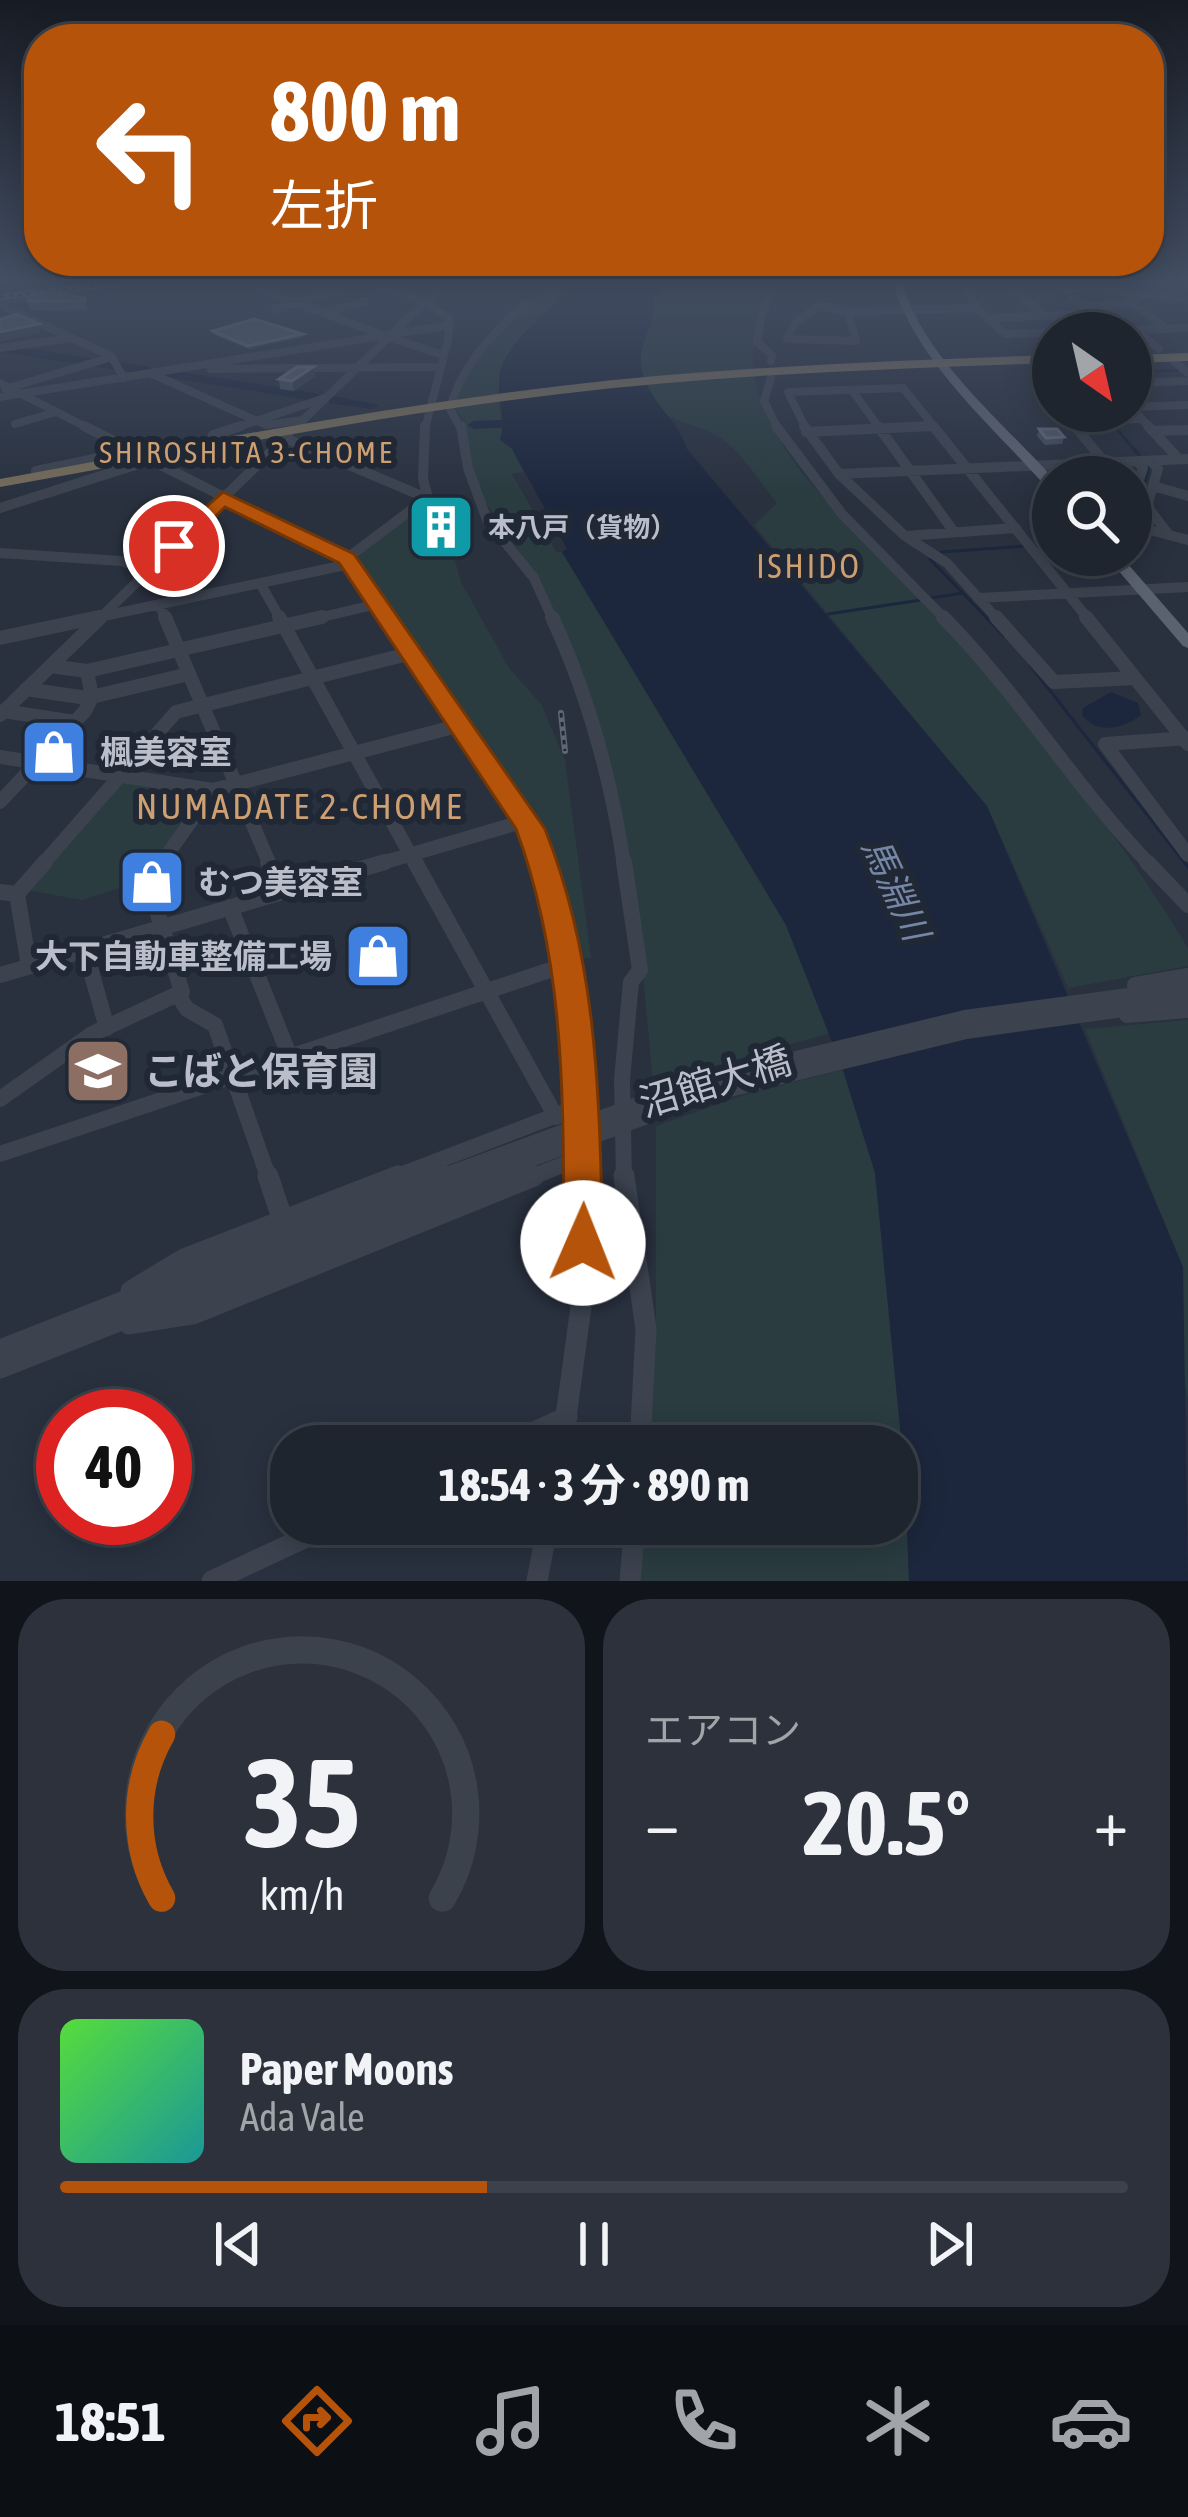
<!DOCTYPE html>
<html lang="ja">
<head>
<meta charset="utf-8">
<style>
	:root { --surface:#1f252f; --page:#2c313b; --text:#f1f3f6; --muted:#a1a5aa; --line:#3c424b; --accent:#b45309 }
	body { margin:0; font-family:"Asap Condensed","Noto Sans JP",sans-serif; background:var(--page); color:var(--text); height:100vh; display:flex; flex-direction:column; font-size:45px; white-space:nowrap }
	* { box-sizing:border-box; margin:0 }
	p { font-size:39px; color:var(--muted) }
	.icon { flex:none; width:66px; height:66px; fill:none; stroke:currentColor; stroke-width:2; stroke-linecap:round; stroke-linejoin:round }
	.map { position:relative; height:1581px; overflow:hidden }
	.panel { display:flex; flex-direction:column; gap:18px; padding:18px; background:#11141a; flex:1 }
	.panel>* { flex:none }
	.hud { position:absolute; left:24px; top:24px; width:1140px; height:252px; border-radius:48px; box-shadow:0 6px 30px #0003,0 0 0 3px var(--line); background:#b45309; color:#fff; overflow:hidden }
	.needle { width:78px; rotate:146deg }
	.controls { position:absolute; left:1032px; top:312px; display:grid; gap:24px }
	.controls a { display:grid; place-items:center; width:120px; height:120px; border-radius:50%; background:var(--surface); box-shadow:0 6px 30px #0003,0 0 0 3px var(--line); font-size:60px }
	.speed { position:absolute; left:36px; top:1389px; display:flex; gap:24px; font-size:60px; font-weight:700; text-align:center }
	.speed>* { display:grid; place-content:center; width:156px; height:156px; border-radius:50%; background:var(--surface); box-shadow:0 6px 30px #0003,0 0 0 3px var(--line); line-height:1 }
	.speed .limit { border:18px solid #d22; background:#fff; color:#111 }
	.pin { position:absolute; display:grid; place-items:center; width:102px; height:102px; color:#fff; margin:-51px; border:6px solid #fff; border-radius:50%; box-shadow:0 3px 12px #0007 }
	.me { position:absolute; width:132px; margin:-66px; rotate:1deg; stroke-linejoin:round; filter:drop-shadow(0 0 9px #0008) }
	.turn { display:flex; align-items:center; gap:42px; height:252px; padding:0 48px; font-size:54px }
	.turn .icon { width:156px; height:156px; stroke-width:2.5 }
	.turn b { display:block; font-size:84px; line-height:102px }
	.big { font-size:90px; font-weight:700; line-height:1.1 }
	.panel .widget { flex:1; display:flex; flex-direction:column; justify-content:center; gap:18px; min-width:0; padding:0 42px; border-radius:48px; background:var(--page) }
	.panel .dial { align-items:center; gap:0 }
	.dial svg { height:312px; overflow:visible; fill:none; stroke:var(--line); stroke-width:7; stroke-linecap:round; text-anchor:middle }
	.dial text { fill:var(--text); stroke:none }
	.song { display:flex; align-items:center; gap:36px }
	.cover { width:144px; height:144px; border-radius:18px; background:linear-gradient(135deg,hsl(110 70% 55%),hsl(180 70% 35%)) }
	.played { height:12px; border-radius:6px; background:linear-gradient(90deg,var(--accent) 40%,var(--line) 40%) }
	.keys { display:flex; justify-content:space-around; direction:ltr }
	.heat { display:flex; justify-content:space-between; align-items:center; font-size:66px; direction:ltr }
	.panel .tiles { flex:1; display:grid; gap:18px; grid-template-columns:1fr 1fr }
	.widget:last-child { grid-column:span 2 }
	.trip { position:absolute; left:270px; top:1425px; width:648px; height:120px; border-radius:48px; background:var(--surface); box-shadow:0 6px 30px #0003,0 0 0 3px var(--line); font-weight:700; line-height:120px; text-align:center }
	.dock { display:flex; height:192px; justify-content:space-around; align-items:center; background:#0c0f13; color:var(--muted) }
	.dock .icon { width:84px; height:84px }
	.dock .on { color:var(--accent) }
	.dock b { font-size:54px; color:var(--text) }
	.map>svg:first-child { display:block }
	.green { fill:#2a3c40 }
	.water { fill:#1c273d }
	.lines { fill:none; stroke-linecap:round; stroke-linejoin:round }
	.stream { stroke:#1c273d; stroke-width:3 }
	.river { fill:#1c273d; fill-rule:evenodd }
	.minor-far4 { stroke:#3c434f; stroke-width:8 }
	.minor-far3 { stroke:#3c434f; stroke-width:10 }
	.minor-far2 { stroke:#3c434f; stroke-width:14 }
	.minor-far1 { stroke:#3c434f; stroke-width:16 }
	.minor { stroke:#3c434f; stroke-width:21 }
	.major { fill:#5b626f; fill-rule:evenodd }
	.highway { fill:#756c5a; fill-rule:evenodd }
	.rail-casing { stroke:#5f6776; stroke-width:6 }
	.rail { stroke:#212835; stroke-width:3; stroke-dasharray:4.5; stroke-linecap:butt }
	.wall { fill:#444d5d }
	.shaded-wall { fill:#343d4c }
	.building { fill:#505a69; stroke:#616978; stroke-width:3 }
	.route { fill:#b45309; stroke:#753606; stroke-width:3 }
	.labels { text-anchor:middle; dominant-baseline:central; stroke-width:12; stroke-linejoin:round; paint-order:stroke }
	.far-poi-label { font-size:27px; font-weight:bold; fill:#b9beca; stroke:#212835; text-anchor:start }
	.far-neighbourhood-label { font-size:30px; letter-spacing:3px; fill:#cd9f71; stroke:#212835 }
	.far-quarter-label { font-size:33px; letter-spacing:3px; fill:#cd9f71; stroke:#212835 }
	.poi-label { font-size:33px; font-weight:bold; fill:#b9beca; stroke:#212835; text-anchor:start }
	.neighbourhood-label { font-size:36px; letter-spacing:3px; fill:#cd9f71; stroke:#212835 }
	.water-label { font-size:36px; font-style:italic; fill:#7687a5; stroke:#212835 }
	.near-poi-label { font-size:39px; font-weight:bold; fill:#b9beca; stroke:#212835; text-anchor:start }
	.near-street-label { font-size:39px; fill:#b9beca; stroke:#212835 }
</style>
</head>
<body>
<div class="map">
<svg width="1188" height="1581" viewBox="0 0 1188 1581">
	<rect width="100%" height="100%" fill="#29313f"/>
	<!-- green -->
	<path class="green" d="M556 278H582C510 350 469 371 524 472L512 474 556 552H562L786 925 830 1033 653 1083 637 909 583 674 537 578 482 497 465 447 463 421 455 409 456 396 478 353Z
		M668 278 774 279C754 317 745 360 761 402 794 489 876 543 935 611 1027 718 1115 828 1188 948V966L1068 988 987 806 754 525 777 503C761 484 743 454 722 439 686 414 646 430 640 362 639 340 658 322 653 300Z
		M417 508H424L436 541 451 546 461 582 509 668 541 704 565 760 591 958 577 959 540 826 353 559Z
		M126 781 204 793 144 880 82 900 26 890 114 784Z
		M1188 1020V1401L1181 1355 1183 1267 1085 1029Z
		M843 1070 875 1173 905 1478 909 1581H639L643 1524H897V1446H648L656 1316V1126L747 1094Z"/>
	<!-- water -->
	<path class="water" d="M582 278H668L653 299C659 322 638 341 641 364 645 400 678 418 687 449L987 806 1183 1267 1188 1581H909L905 1478 875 1173 843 1070 786 925 562 552 567 549 512 449 500 440C507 417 496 396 500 372 505 343 560 300 582 278Z
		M1111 692 1138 703 1141 715C1122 729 1098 735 1082 715L1083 708Z"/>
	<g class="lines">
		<!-- stream -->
		<path class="stream" d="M1131 372 1180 370
			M1101 411 1139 455
			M1149 467 1138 505 1156 528
			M1131 535 1149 533
			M1037 546 1053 545
			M941 552 1027 546
			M933 556 930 559 1004 636
			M931 598 963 593
			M828 614 921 600
			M1030 665 1188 867"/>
		<!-- river -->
		<path class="river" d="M0 344 149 367 155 371 149 375 0 352Z
			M168 370 315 393 322 397 315 401 164 377V371Z
			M334 396 379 405 372 409 329 403V397Z
			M529 419 534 420V426L474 429 467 425 474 421Z"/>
		<!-- minor-far4 -->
		<path class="minor-far4" d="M378 278 447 281
			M978 278 961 280 977 308 1005 334 1188 328
			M1003 278 1044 316
			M1051 278 1113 331
			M1128 278 1188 287
			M793 281 895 279
			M0 282 22 278
			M251 284C320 283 393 272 449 319L448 340 425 429
			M1060 286 1188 299
			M254 287 380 334
			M1119 291 1166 329
			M0 300 96 286 205 278
			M0 305 111 356 124 378
			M820 305 848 312 856 341 787 339 796 322Z
			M1083 306 1135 304
			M275 309 345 288
			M848 312 977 308
			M324 313 364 301
			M987 318 1093 314
			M1136 330 1159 349
			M391 338 443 355
			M0 348 72 338
			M1170 358 1188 373
			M771 361 772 355 757 342 762 314 777 279
			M211 369 439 367
			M150 373 266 425 303 420
			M771 378 764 401 778 429
			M0 383 90 429
			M1131 383 1188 381
			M1053 386 1044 387 1053 398
			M5 389 112 357
			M852 390 880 429
			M0 397 451 325
			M1131 407 1151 429
			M1131 407 1188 405
			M1063 411 1077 429
			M1072 421 1142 419
			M301 422 450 278
			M15 424 56 412
			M232 429 325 398
			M461 429 450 409C460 366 493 334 524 304
			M806 429 788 392 903 388 936 429
			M873 429 933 426"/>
		<!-- minor-far3 -->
		<path class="minor-far3" d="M425 426 423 479 440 542
			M461 426 468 468 487 520 534 578 553 620
			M776 426 842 514 946 620
			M804 426 839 474 905 536 947 563 998 620
			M878 426 954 532
			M933 426 1089 620
			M1075 426 1105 463
			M1148 426 1179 459
			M1153 431 1188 430
			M806 432 933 426
			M213 435 241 426
			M285 438 422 496
			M1137 461 1143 468 1131 504 1150 530 1169 535
			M1151 461 1158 469 1147 506 1169 535 1188 540
			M36 471 133 451 84 426
			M839 474 1188 459
			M1153 486 1188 496
			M0 508 151 460 346 559 388 620
			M905 536 1016 528
			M0 553 121 561 148 570
			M346 559 423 501
			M260 583 281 620
			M978 598 1188 587
			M159 604 166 620
			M85 620 350 564
			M98 620 288 435
			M309 620 378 604"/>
		<!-- minor-far2 -->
		<path class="minor-far2" d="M165 617 270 865
			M279 617 416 865
			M386 617 530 829 542 865
			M552 617C589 697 611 778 624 865
			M943 617C1019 694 1075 787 1150 865
			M996 617 1054 682 1135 678
			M1086 617 1188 744
			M0 638 99 617
			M50 666 87 671 322 617
			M26 689 87 698 189 674
			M3 711 75 722
			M0 715 101 617
			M1188 738 1105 744 1188 855
			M0 757 213 790 461 725
			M0 802 85 711 92 697 87 671
			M42 865 176 712 412 653
			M160 865 213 790
			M375 865 525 821"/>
		<!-- minor-far1 -->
		<path class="minor-far1" d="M268 862 281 892
			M415 862 556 1117
			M541 862C575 965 587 1072 587 1179
			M624 862 640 970 631 982 622 1080 624 1179
			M1147 862 1188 905
			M0 892 17 894 29 966
			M17 894 45 862
			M230 907 290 1057
			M85 950 107 1028
			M0 975 385 862
			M1135 985 1188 976
			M178 995 187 1009 215 1025 269 1179
			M1127 1015 1188 1010
			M0 1099 92 1034 182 992 148 882 162 862
			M0 1154 568 964
			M390 1179 583 1105
			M436 1179 697 1083 965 1018 1188 988
			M477 1179 701 1096 966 1031 1188 1000
			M527 1179 585 1156"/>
		<!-- minor -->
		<path class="minor" d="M268 1176 283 1221
			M624 1176 646 1329 640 1446
			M131 1291 184 1259 398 1176
			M129 1324 193 1314 534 1176
			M0 1350 443 1176
			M0 1368 485 1176
			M504 1446 567 1417
			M562 1446 583 1292 587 1176
			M212 1581 334 1524
			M537 1581 548 1524
			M630 1581 635 1524"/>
		<!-- major -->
		<path class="major" d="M891 278H900C924 359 998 417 1053 478V490L1048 489C992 425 915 362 891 278Z
			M1105 555H1120L1188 633V648L1183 646Z"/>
		<!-- highway -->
		<path class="highway" d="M1188 353V361L1131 363V355Z
			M1053 355V363C888 369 723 374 560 394 372 416 186 454 0 487V479C186 445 372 408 560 386 723 367 888 361 1053 355Z"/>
		<defs>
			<path id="rail" d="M0 297 166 278
				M561 713 565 751"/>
		</defs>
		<!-- rail casing -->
		<use href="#rail" class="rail-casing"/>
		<!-- rail -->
		<use href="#rail" class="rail"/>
	</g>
	<!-- wall -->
	<path class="wall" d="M85 298 87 310H30L28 301Z
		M213 331 303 337 249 349 213 334Z
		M313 367 315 376 294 391 280 389 279 379Z
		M1039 429 1064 437 1062 444 1045 445 1037 436Z"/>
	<!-- shaded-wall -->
	<path class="shaded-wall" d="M39 324 41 333 0 342V332Z
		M303 334V337L249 349 248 346Z
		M313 367 315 376 294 391 292 381Z"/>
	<!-- building -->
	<path class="building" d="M51 292 85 298V301H28L30 295Z
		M17 314 39 324 0 332V319Z
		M254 319 303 334 248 346 213 331Z
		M297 367H313L292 381 279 379Z
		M1039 429H1057L1064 437 1046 438Z"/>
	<!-- sky -->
	<linearGradient id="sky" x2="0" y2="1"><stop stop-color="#171b23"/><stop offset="0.56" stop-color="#434e63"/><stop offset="1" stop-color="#434e63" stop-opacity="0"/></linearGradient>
	<rect width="1188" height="500" fill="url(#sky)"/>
	<!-- route -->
	<path class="route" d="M223 492 354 554 545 829C599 965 599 1099 603 1243L597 1255 583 1260 569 1255 564 1243C563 1102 566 964 516 829L339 563 225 507 181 550H166V542Z"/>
	<!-- icons -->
	<defs>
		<symbol id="building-square" viewBox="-11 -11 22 22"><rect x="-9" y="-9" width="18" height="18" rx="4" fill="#0f9aa8" stroke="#212835"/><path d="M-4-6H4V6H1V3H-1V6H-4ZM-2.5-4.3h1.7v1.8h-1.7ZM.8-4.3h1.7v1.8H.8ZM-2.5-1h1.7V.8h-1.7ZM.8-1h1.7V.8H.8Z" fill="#fff"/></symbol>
		<symbol id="shop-square" viewBox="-11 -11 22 22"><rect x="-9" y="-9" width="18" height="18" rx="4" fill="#3f7fe0" stroke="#212835"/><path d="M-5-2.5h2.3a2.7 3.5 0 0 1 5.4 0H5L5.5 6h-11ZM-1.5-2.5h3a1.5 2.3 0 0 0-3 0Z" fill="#fff"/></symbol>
		<symbol id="school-square" viewBox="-11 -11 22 22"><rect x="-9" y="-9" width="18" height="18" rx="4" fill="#8d6e63" stroke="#212835"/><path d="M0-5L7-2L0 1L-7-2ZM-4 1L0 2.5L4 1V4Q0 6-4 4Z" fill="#fff"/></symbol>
	</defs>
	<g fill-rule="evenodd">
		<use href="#building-square" x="403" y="489" width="76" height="76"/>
		<use href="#shop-square" x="16" y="714" width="76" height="76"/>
		<use href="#shop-square" x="114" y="844" width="76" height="76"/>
		<use href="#shop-square" x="340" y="918" width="76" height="76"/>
		<use href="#school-square" x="60" y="1033" width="76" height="76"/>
	</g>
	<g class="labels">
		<!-- far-poi labels -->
		<g class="far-poi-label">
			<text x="488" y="527">本八戸（貨物）</text>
		</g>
		<!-- far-neighbourhood labels -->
		<g class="far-neighbourhood-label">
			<text x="247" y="452">SHIROSHITA 3-CHOME</text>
		</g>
		<!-- far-quarter labels -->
		<g class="far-quarter-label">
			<text x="809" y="566">ISHIDO</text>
		</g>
		<!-- poi labels -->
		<g class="poi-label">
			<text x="100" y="752">楓美容室</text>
			<text x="198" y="882">むつ美容室</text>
			<text x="332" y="956" text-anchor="end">大下自動車整備工場</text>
		</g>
		<!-- neighbourhood labels -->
		<g class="neighbourhood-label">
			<text x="300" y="806">NUMADATE 2-CHOME</text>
		</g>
		<!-- water labels -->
		<g class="water-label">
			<text transform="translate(896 889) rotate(65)">馬淵川</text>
		</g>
		<!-- near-poi labels -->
		<g class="near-poi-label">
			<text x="144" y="1071">こばと保育園</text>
		</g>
		<!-- near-street labels -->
		<g class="near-street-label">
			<text transform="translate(715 1081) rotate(-17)">沼館大橋</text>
		</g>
	</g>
</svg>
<div class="controls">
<a><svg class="needle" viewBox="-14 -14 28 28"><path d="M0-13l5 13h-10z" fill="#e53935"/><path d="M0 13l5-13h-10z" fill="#a1a5aa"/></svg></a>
<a><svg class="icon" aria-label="search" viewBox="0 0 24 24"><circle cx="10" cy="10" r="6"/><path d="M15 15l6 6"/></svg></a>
</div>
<div class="speed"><div class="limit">40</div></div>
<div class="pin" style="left:174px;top:546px;background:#d93025"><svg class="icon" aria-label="arrive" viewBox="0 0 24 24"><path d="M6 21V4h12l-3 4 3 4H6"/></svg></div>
<svg class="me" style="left:583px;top:1243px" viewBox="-20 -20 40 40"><circle r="19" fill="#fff"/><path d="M0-13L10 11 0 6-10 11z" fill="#b45309"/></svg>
<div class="trip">18:54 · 3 分 · 890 m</div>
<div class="hud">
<div class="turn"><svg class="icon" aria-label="left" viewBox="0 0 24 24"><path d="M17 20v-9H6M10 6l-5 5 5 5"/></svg><div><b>800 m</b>左折</div></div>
</div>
</div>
<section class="panel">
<div class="tiles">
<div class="widget dial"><svg viewBox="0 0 100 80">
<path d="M14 69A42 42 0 1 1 86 69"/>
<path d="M14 69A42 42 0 0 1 14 27" stroke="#b45309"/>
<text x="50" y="56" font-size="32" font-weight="700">35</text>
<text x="50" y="72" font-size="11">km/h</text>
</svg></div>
<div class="widget"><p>エアコン</p>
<div class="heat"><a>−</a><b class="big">20.5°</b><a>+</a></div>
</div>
<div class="widget">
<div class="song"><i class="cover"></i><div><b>Paper Moons</b><p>Ada Vale</p></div></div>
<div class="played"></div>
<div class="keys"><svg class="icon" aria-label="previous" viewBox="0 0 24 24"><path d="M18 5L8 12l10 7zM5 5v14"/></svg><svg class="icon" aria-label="pause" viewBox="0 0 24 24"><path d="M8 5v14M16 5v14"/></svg><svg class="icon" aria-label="next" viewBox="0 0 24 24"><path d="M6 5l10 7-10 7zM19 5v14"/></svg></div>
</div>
</div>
</section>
<nav class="dock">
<b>18:51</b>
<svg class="icon on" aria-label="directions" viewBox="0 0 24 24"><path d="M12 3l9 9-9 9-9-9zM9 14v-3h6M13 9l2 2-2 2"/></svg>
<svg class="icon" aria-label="music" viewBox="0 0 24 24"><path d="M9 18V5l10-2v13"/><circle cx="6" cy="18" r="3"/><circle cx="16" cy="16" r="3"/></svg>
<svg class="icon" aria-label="phone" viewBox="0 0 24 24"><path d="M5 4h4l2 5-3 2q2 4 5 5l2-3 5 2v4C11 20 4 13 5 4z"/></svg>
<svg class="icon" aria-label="climate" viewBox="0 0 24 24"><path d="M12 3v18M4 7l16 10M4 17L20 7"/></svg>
<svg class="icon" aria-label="car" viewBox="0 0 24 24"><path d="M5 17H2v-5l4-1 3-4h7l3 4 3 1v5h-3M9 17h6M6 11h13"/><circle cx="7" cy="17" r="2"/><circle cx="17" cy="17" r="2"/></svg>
</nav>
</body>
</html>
